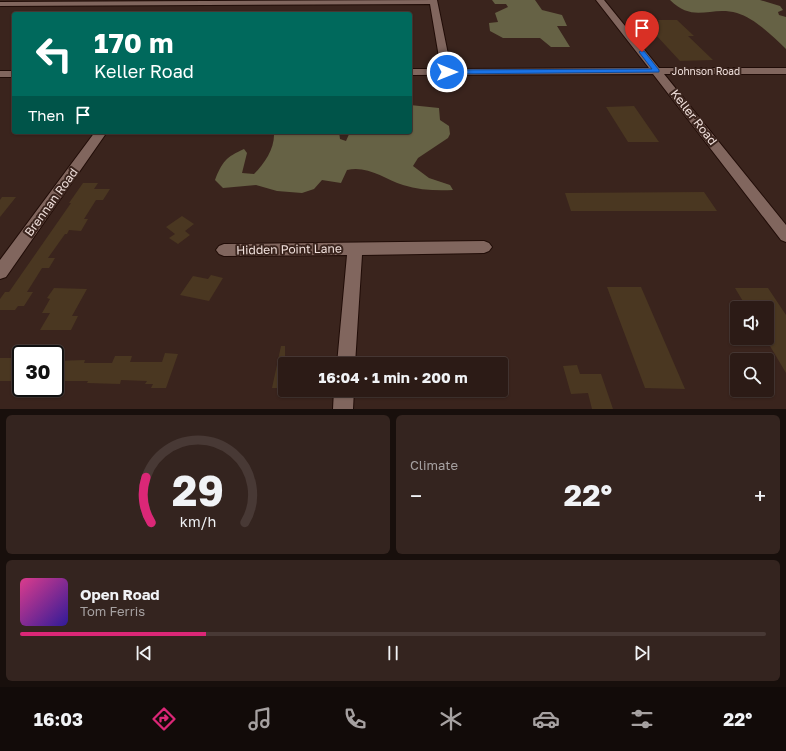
<!DOCTYPE html>
<html lang="en">
<head>
<meta charset="utf-8">
<style>
	:root { --surface:#2c1b16; --page:#34241f; --text:#f1f3f6; --muted:#a6a1a1; --line:#483935; --accent:#db2777 }
	body { margin:0; font-family:"Golos Text",sans-serif; background:var(--page); color:var(--text); height:100vh; display:flex; flex-direction:column; font-size:15px; white-space:nowrap }
	* { box-sizing:border-box; margin:0 }
	p { font-size:13px; color:var(--muted) }
	.icon { flex:none; width:22px; height:22px; fill:none; stroke:currentColor; stroke-width:2; stroke-linecap:round; stroke-linejoin:round }
	.map { position:relative; height:409px; overflow:hidden }
	.panel { display:flex; flex-direction:column; gap:6px; padding:6px; background:#180f0c; flex:1 }
	.panel>* { flex:none }
	.guide { position:absolute; left:12px; top:12px; width:400px; height:122px; border-radius:4px; box-shadow:0 1px 3px #0004,0 0 0 1px var(--line); background:#00695c; color:#fff; overflow:hidden }
	.tools { position:absolute; left:730px; top:301px; display:grid; gap:8px }
	.tools a { display:grid; place-items:center; width:44px; height:44px; border-radius:4px; background:var(--surface); box-shadow:0 1px 3px #0004,0 0 0 1px var(--line); font-size:20px }
	.speed { position:absolute; left:12px; top:345px; display:flex; gap:8px; font-size:20px; font-weight:700; text-align:center }
	.speed>* { display:grid; place-content:center; width:52px; height:52px; border-radius:50%; background:var(--surface); box-shadow:0 1px 3px #0004,0 0 0 1px var(--line); line-height:1 }
	.speed .limit { border:2px solid #111; border-radius:6px; background:#fff; color:#111 }
	.pin { position:absolute; display:grid; place-items:center; width:34px; height:34px; color:#fff; margin:-41px -17px; border-radius:50% 50% 50% 0; rotate:-45deg; box-shadow:0 0 4px #0007 }
	.pin .icon { rotate:45deg }
	.me { position:absolute; width:44px; margin:-22px; rotate:90deg; stroke-linejoin:round; filter:drop-shadow(0 0 3px #0008) }
	.turn { display:flex; align-items:center; gap:14px; height:84px; padding:0 16px; font-size:18px }
	.turn .icon { width:52px; height:52px; stroke-width:2.5 }
	.turn b { display:block; font-size:28px; line-height:34px }
	.then { display:flex; align-items:center; height:38px; padding:0 16px; background:#0003; gap:8px; font-size:15px }
	.big { font-size:30px; font-weight:700; line-height:1.1 }
	.panel .tile { flex:1; display:flex; flex-direction:column; justify-content:center; gap:6px; min-width:0; padding:0 14px; border-radius:6px; background:var(--page) }
	.panel .dial { align-items:center; gap:0 }
	.dial svg { height:104px; overflow:visible; fill:none; stroke:var(--line); stroke-width:7; stroke-linecap:round; text-anchor:middle }
	.dial text { fill:var(--text); stroke:none }
	.song { display:flex; align-items:center; gap:12px }
	.cover { width:48px; height:48px; border-radius:6px; background:linear-gradient(135deg,hsl(330 70% 55%),hsl(250 70% 35%)) }
	.played { height:4px; border-radius:2px; background:linear-gradient(90deg,var(--accent) 25%,var(--line) 25%) }
	.keys { display:flex; justify-content:space-around; direction:ltr }
	.heat { display:flex; justify-content:space-between; align-items:center; font-size:22px; direction:ltr }
	.panel .tiles { flex:1; display:grid; gap:6px; grid-template-columns:1fr 1fr }
	.tile:last-child { grid-column:span 2 }
	.trip { position:absolute; left:278px; top:357px; width:230px; height:40px; border-radius:4px; background:var(--surface); box-shadow:0 1px 3px #0004,0 0 0 1px var(--line); font-weight:700; line-height:40px; text-align:center }
	.dock { display:flex; height:64px; justify-content:space-around; align-items:center; background:#120b09; color:var(--muted) }
	.dock .icon { width:28px; height:28px }
	.dock .on { color:var(--accent) }
	.dock b { font-size:18px; color:var(--text) }
	.map>svg:first-child { display:block }
	.forest { fill:#666245 }
	.building { fill:#4a3721 }
	.lines { fill:none; stroke-linecap:round; stroke-linejoin:round }
	.minor-casing { stroke:#200c07; stroke-width:2 }
	.minor { fill:#81665e; fill-rule:evenodd }
	.route { fill:#1a73e8; stroke:#114b97 }
	.labels { text-anchor:middle; dominant-baseline:central; stroke-width:4; stroke-linejoin:round; paint-order:stroke }
	.far-street-label { font-size:10px; fill:#f0e0dc; stroke:#3a241d }
	.street-label { font-size:12px; fill:#f0e0dc; stroke:#3a241d }
</style>
</head>
<body>
<div class="map">
<svg width="786" height="409" viewBox="0 0 786 409">
	<rect width="100%" height="100%" fill="#3a241d"/>
	<!-- forest -->
	<path class="forest" d="M492 0H535L542 10 562 15 567 26H557L570 47H551L540 38H503L490 31 489 23 498 22 495 13 508 7 506 4H495Z
		M670 0H760L780 6 783 10 778 12 779 15 786 17V49C773 36 754 18 737 13 711 5 694 24 670 0Z
		M410 105 439 108 440 120 449 126 450 134 448 138 418 158 413 166 429 178 450 185 453 190C437 191 419 190 403 185 385 179 367 165 347 170L341 183 322 180 314 189 302 193 277 191 256 185 223 188 215 180C222 162 226 157 244 149L247 153 242 173 254 174C265 163 275 148 274 132H339L340 139 346 141 350 132H410Z"/>
	<!-- building -->
	<path class="building" d="M658 20H677L694 36H688L713 60 680 61 655 34H644L633 22H659Z
		M634 106 659 142H628L606 107Z
		M83 183H98L94 189H110L103 200H96L84 219H88L81 231 69 230 67 234H65L48 258H55L49 268H42L27 292H33L24 306H18L15 310H0V299L5 292H9L71 203H69Z
		M704 192 717 211H571L565 193Z
		M2 197H16L0 217V200Z
		M182 216 194 224 185 231 190 235 178 244 169 238 175 234 166 227Z
		M211 275 223 278 209 301 180 295 193 276 208 279Z
		M607 287H641L685 389 645 388Z
		M54 288 87 289 72 316H78L71 330H40L50 313H42L50 299 47 298Z
		M735 288H768L786 315V373L767 341V308H747Z
		M281 346H285V388H272Z
		M165 353 178 354 166 388H151L153 384H145L147 381 121 380 120 384 87 383 88 381H55V361L85 360 84 363H112L115 356H132L130 362H162Z
		M0 358H21V381H0Z
		M577 365 580 374H601L613 409H592L588 393 571 394 563 366Z"/>
	<g class="lines">
		<defs>
			<path id="minor" d="M437 0 451 69 649 68 596 0H604L659 68H786V74H664L786 225V242L781 240 653 74 410 75V69H441L430 4 0 6V2Z
				M0 71H14V77H0Z
				M95 132H107L6 277 0 279V260Z
				M484 241 489 243 492 247 489 251 484 253 362 255 355 364H337L347 255 224 256 219 254 216 250 219 246 224 244Z
				M334 390H354L353 409H333Z"/>
		</defs>
		<!-- minor casing -->
		<use href="#minor" class="minor-casing"/>
		<!-- minor -->
		<use href="#minor" class="minor"/>
	</g>
	<!-- route -->
	<path class="route" d="M640 51H644L659 70V72L447 74 444 72 447 70 652 69 639 52Z"/>
	<g class="labels">
		<!-- far-street labels -->
		<g class="far-street-label">
			<text x="706" y="71">Johnson Road</text>
		</g>
		<!-- street labels -->
		<g class="street-label">
			<text transform="translate(694 117) rotate(52)">Keller Road</text>
			<text transform="translate(51 202) rotate(-54)">Brennan Road</text>
			<text transform="translate(289 249) rotate(-1)">Hidden Point Lane</text>
		</g>
	</g>
</svg>
<div class="tools">
<a><svg class="icon" aria-label="sound" viewBox="0 0 24 24"><path d="M4 9h4l5-4v14l-5-4H4zM17 9q2 3 0 6"/></svg></a>
<a><svg class="icon" aria-label="search" viewBox="0 0 24 24"><circle cx="10" cy="10" r="6"/><path d="M15 15l6 6"/></svg></a>
</div>
<div class="speed"><div class="limit">30</div></div>
<div class="pin" style="left:642px;top:52px;background:#d93025"><svg class="icon" aria-label="arrive" viewBox="0 0 24 24"><path d="M6 21V4h12l-3 4 3 4H6"/></svg></div>
<svg class="me" style="left:447px;top:72px" viewBox="-20 -20 40 40"><circle r="17" fill="#1a73e8" stroke="#fff" stroke-width="3"/><path d="M0-11L8 9 0 5-8 9z" fill="#fff"/></svg>
<div class="trip">16:04 · 1 min · 200 m</div>
<div class="guide">
<div class="turn"><svg class="icon" aria-label="left" viewBox="0 0 24 24"><path d="M17 20v-9H6M10 6l-5 5 5 5"/></svg><div><b>170 m</b>Keller Road</div></div>
<div class="then">Then<svg class="icon" aria-label="arrive" viewBox="0 0 24 24"><path d="M6 21V4h12l-3 4 3 4H6"/></svg></div>
</div>
</div>
<section class="panel">
<div class="tiles">
<div class="tile dial"><svg viewBox="0 0 100 80">
<path d="M14 69A42 42 0 1 1 86 69"/>
<path d="M14 69A42 42 0 0 1 10 34" stroke="#db2777"/>
<text x="50" y="56" font-size="32" font-weight="700">29</text>
<text x="50" y="72" font-size="11">km/h</text>
</svg></div>
<div class="tile"><p>Climate</p>
<div class="heat"><a>−</a><b class="big">22°</b><a>+</a></div>
</div>
<div class="tile">
<div class="song"><i class="cover"></i><div><b>Open Road</b><p>Tom Ferris</p></div></div>
<div class="played"></div>
<div class="keys"><svg class="icon" aria-label="previous" viewBox="0 0 24 24"><path d="M18 5L8 12l10 7zM5 5v14"/></svg><svg class="icon" aria-label="pause" viewBox="0 0 24 24"><path d="M8 5v14M16 5v14"/></svg><svg class="icon" aria-label="next" viewBox="0 0 24 24"><path d="M6 5l10 7-10 7zM19 5v14"/></svg></div>
</div>
</div>
</section>
<nav class="dock">
<b>16:03</b>
<svg class="icon on" aria-label="directions" viewBox="0 0 24 24"><path d="M12 3l9 9-9 9-9-9zM9 14v-3h6M13 9l2 2-2 2"/></svg>
<svg class="icon" aria-label="music" viewBox="0 0 24 24"><path d="M9 18V5l10-2v13"/><circle cx="6" cy="18" r="3"/><circle cx="16" cy="16" r="3"/></svg>
<svg class="icon" aria-label="phone" viewBox="0 0 24 24"><path d="M5 4h4l2 5-3 2q2 4 5 5l2-3 5 2v4C11 20 4 13 5 4z"/></svg>
<svg class="icon" aria-label="climate" viewBox="0 0 24 24"><path d="M12 3v18M4 7l16 10M4 17L20 7"/></svg>
<svg class="icon" aria-label="car" viewBox="0 0 24 24"><path d="M5 17H2v-5l4-1 3-4h7l3 4 3 1v5h-3M9 17h6M6 11h13"/><circle cx="7" cy="17" r="2"/><circle cx="17" cy="17" r="2"/></svg>
<svg class="icon" aria-label="filters" viewBox="0 0 24 24"><path d="M4 7h16M4 17h16"/><circle cx="9" cy="7" r="2"/><circle cx="15" cy="17" r="2"/></svg>
<b>22°</b>
</nav>
</body>
</html>
